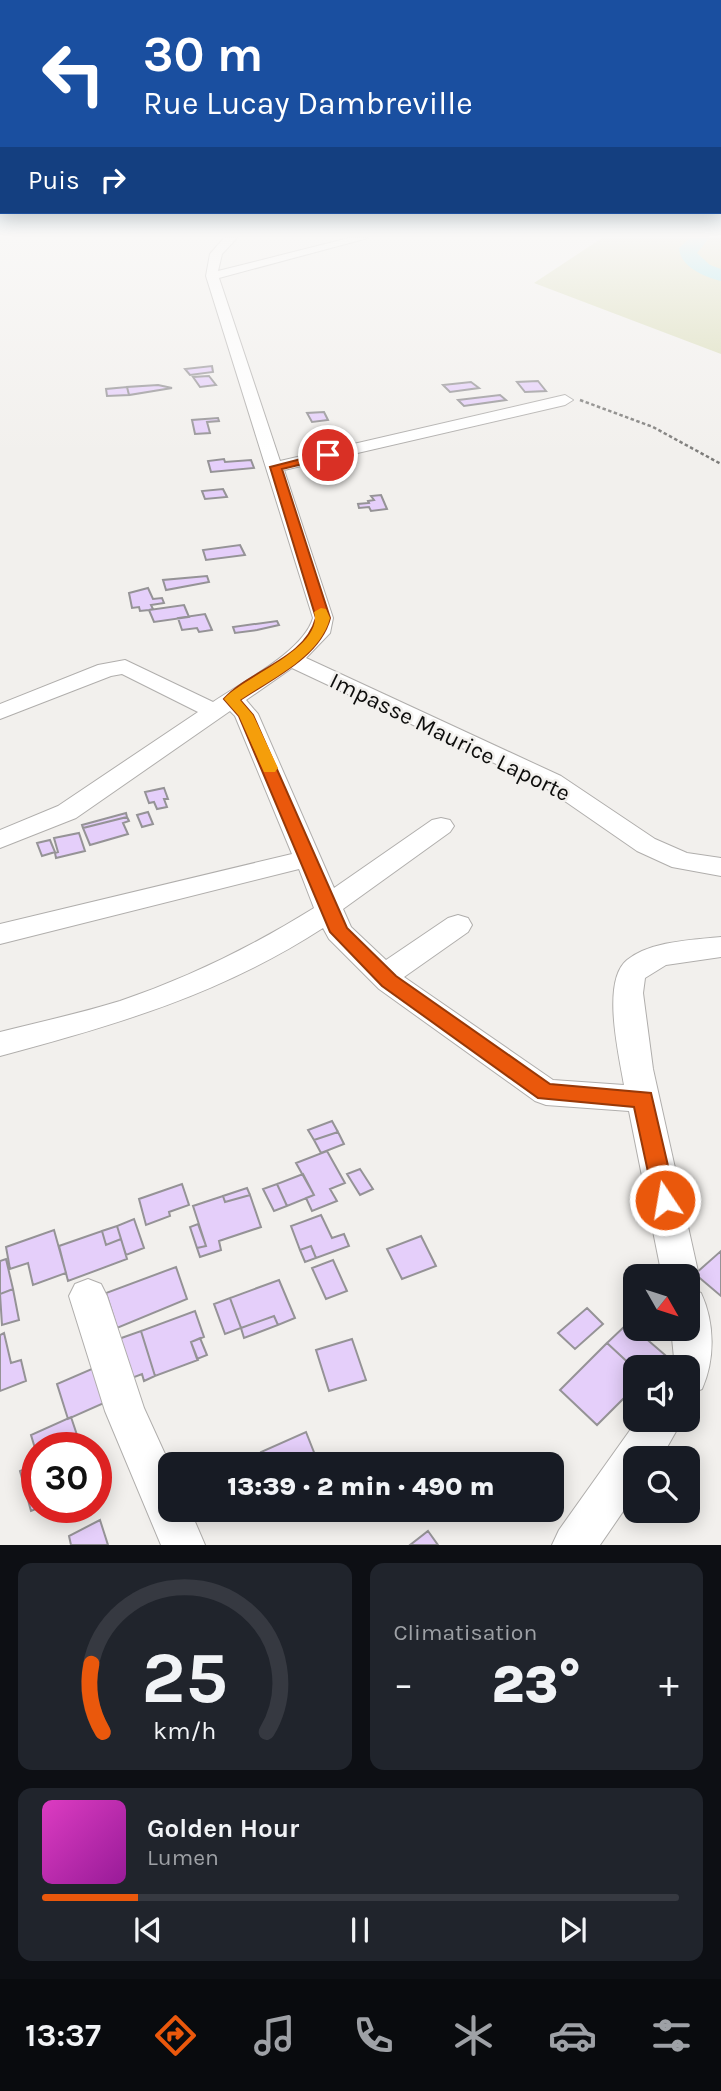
<!DOCTYPE html>
<html lang="fr">
<head>
<meta charset="utf-8">
<style>
	:root { --surface:#171b24; --page:#20242c; --text:#f1f3f6; --muted:#9ea1a6; --line:#363941; --accent:#ea580c }
	body { margin:0; font-family:Karla,sans-serif; background:var(--page); color:var(--text); height:100vh; display:flex; flex-direction:column; font-size:26px; white-space:nowrap }
	* { box-sizing:border-box; margin:0 }
	p { font-size:23px; color:var(--muted) }
	.icon { flex:none; width:38px; height:38px; fill:none; stroke:currentColor; stroke-width:2; stroke-linecap:round; stroke-linejoin:round }
	.map { position:relative; height:1545px; overflow:hidden }
	.sheet { display:flex; flex-direction:column; gap:18px; padding:18px; background:#0d0f14; flex:1 }
	.sheet>* { flex:none }
	.hud { position:absolute; left:0px; top:0px; width:721px; height:214px; box-shadow:0 4px 18px #0003; background:#1a4fa0; color:#fff; overflow:hidden }
	.needle { width:46px; rotate:129deg }
	.controls { position:absolute; left:623px; top:1264px; display:grid; gap:14px }
	.controls a { display:grid; place-items:center; width:77px; height:77px; border-radius:14px; background:var(--surface); box-shadow:0 4px 18px #0003; font-size:35px }
	.speed { position:absolute; left:21px; top:1432px; display:flex; gap:14px; font-size:35px; font-weight:700; text-align:center }
	.speed>* { display:grid; place-content:center; width:91px; height:91px; border-radius:50%; background:var(--surface); box-shadow:0 4px 18px #0003; line-height:1 }
	.speed .limit { border:10px solid #d22; background:#fff; color:#111 }
	.pin { position:absolute; display:grid; place-items:center; width:60px; height:60px; color:#fff; margin:-30px; border:4px solid #fff; border-radius:50%; box-shadow:0 2px 7px #0007 }
	.me { position:absolute; width:77px; margin:-38px; rotate:348deg; stroke-linejoin:round; filter:drop-shadow(0 0 5px #0008) }
	.turn { display:flex; align-items:center; gap:24px; height:147px; padding:0 28px; font-size:32px }
	.turn .icon { width:91px; height:91px; stroke-width:2.5 }
	.turn b { display:block; font-size:49px; line-height:60px }
	.then { display:flex; align-items:center; height:66px; padding:0 28px; background:#0003; gap:14px; font-size:26px }
	.big { font-size:52px; font-weight:800; line-height:1.1 }
	.sheet .card { flex:1; display:flex; flex-direction:column; justify-content:center; gap:10px; min-width:0; padding:0 24px; border-radius:14px; background:var(--page) }
	.sheet .dial { align-items:center; gap:0 }
	.dial svg { height:182px; overflow:visible; fill:none; stroke:var(--line); stroke-width:7; stroke-linecap:round; text-anchor:middle }
	.dial text { fill:var(--text); stroke:none }
	.song { display:flex; align-items:center; gap:21px }
	.cover { width:84px; height:84px; border-radius:10px; background:linear-gradient(135deg,hsl(310 70% 55%),hsl(300 70% 35%)) }
	.played { height:7px; border-radius:4px; background:linear-gradient(90deg,var(--accent) 15%,var(--line) 15%) }
	.keys { display:flex; justify-content:space-around; direction:ltr }
	.heat { display:flex; justify-content:space-between; align-items:center; font-size:38px; direction:ltr }
	.sheet .tiles { flex:1; display:grid; gap:18px; grid-template-columns:1fr 1fr }
	.card:last-child { grid-column:span 2 }
	.trip { position:absolute; left:158px; top:1452px; width:406px; height:70px; border-radius:14px; background:var(--surface); box-shadow:0 4px 18px #0003; font-weight:800; line-height:70px; text-align:center }
	.tabs { display:flex; height:112px; justify-content:space-around; align-items:center; background:#090b0e; color:var(--muted) }
	.tabs .icon { width:49px; height:49px }
	.tabs .active { color:var(--accent) }
	.tabs b { font-size:32px; color:var(--text) }
	.map>svg:first-child { display:block }
	.green { fill:#d9dcb6 }
	.lines { fill:none; stroke-linecap:round; stroke-linejoin:round }
	.river { fill:#98e6ee; fill-rule:evenodd }
	.building { fill:#e5cffa; stroke:#959396; stroke-width:2 }
	.minor-casing { stroke:#b0aeac; stroke-width:2 }
	.path { stroke:#7d7c7a; stroke-width:2.5; stroke-dasharray:3.5 2.5; stroke-linecap:butt }
	.minor { fill:#fff; fill-rule:evenodd }
	.route { fill:#ea580c; stroke:#983908; stroke-width:2 }
	.slow { fill:#f59e0b }
	.labels { text-anchor:middle; dominant-baseline:central; stroke-width:5; stroke-linejoin:round; paint-order:stroke }
	.street-label { font-size:23px; fill:#0d0d0c; stroke:#f2f0ed }
</style>
</head>
<body>
<div class="map">
<svg width="721" height="1545" viewBox="0 0 721 1545">
	<rect width="100%" height="100%" fill="#f2f0ed"/>
	<!-- green -->
	<path class="green" d="M602 238H721V354L534 283Z"/>
	<g class="lines">
		<!-- river -->
		<path class="river" d="M690 238H709L697 253 710 265 721 269V281C705 277 680 267 679 248Z"/>
	</g>
	<!-- building -->
	<path class="building" d="M212 366 213 372 190 375 185 369Z
		M209 376 216 385 200 387 193 377Z
		M538 381 546 391 525 392 517 382Z
		M471 382 479 388 450 392 443 385Z
		M158 385 172 388 129 395 127 387Z
		M127 387 129 395 107 396 106 389Z
		M500 395 506 400 464 406 458 400Z
		M324 412 328 420 312 422 307 413Z
		M218 418 219 421 207 422 210 433 195 434 192 420Z
		M224 459 225 462 251 460 254 468 211 472 208 461Z
		M223 489 227 497 205 499 202 491Z
		M381 495 387 509 371 511 369 507 359 508 358 504 369 503 368 501 374 500 371 496Z
		M240 545 245 555 206 560 203 550Z
		M207 576 209 582 166 590 163 580Z
		M148 588 153 599 162 598 164 603 151 605 153 609 149 610 140 611 139 607 132 608 129 593Z
		M184 605 189 617 154 622 149 610Z
		M205 614 212 630 199 632 197 628 182 630 178 618Z
		M277 621 279 625 257 630 235 633 233 627Z
		M164 788 168 799H164L167 807 157 809 154 802 149 803 145 792Z
		M148 812 153 824 142 827 137 815Z
		M126 813 127 817 83 828 82 825Z
		M127 817 129 821 123 823 128 834 90 845 83 828Z
		M79 833 85 851 56 858 55 853 58 852 54 838Z
		M50 840 55 852 42 856 37 843Z
		M332 1121 338 1132 314 1140 308 1130Z
		M338 1132 344 1144 321 1153 314 1140Z
		M327 1151 345 1183 330 1189 337 1201 312 1211 306 1198 314 1195 296 1163Z
		M360 1169 373 1189 360 1195 347 1174Z
		M303 1174 314 1195 287 1206 277 1184Z
		M182 1184 189 1205 169 1212 170 1216 146 1225 139 1199Z
		M277 1184 287 1206 274 1211 263 1189Z
		M247 1188 250 1195 225 1202 223 1196Z
		M250 1195 261 1227 219 1241 221 1250 200 1257 197 1248 206 1246 193 1206 223 1196 225 1202Z
		M321 1215 332 1238 344 1234 349 1246 316 1258 311 1246 300 1250 291 1226Z
		M134 1219 144 1248 126 1255 117 1226Z
		M198 1224 206 1246 197 1248 190 1227Z
		M117 1226 121 1239 106 1245 102 1231Z
		M54 1230 66 1273 33 1285 28 1263 10 1269 6 1247Z
		M102 1231 106 1245 121 1239 127 1259 68 1281 59 1246Z
		M421 1236 436 1266 402 1279 387 1249Z
		M311 1246 316 1258 305 1262 300 1250Z
		M721 1251V1296L695 1274Z
		M6 1259 13 1289 0 1294V1261Z
		M333 1260 347 1291 326 1299 312 1268Z
		M176 1267 187 1299 117 1328 106 1293Z
		M279 1280 295 1318 278 1325 274 1316 241 1328 230 1298Z
		M13 1289 19 1320 2 1325 0 1294Z
		M230 1298 241 1328 225 1334 214 1304Z
		M587 1308 603 1324 575 1349 558 1333Z
		M195 1311 204 1337 191 1342 198 1360 155 1376 141 1331Z
		M274 1316 278 1325 244 1338 241 1328Z
		M628 1323 679 1367 635 1369 607 1343Z
		M141 1331 155 1376 144 1381 142 1374 124 1381 113 1341Z
		M4 1333 11 1363 21 1360 26 1381 0 1391V1335Z
		M200 1338 207 1355 197 1359 191 1342Z
		M352 1339 366 1380 329 1391 316 1350Z
		M607 1343 635 1369V1387L597 1425 560 1390Z
		M101 1365 113 1399 68 1419 57 1384Z
		M71 1417 81 1447H37V1455L31 1435Z
		M306 1432 319 1465H265L261 1452Z
		M37 1464V1507H41L31 1511 20 1471Z
		M100 1520 108 1545H71L69 1536Z
		M428 1531 438 1545H410Z"/>
	<g class="lines">
		<defs>
			<path id="minor" d="M224 238H237L222 254 218 271 349 238H368L219 278 280 461 565 395 573 400 565 405 284 470 333 618 330 633 306 658 561 776 655 839 687 853 721 858V876L672 867 637 851 543 786 292 668 246 700 258 714 334 888 432 820 441 818 450 820 454 826 450 832 343 909 351 927 386 960 448 918 458 915 468 918 472 925 468 932 404 977 553 1080 624 1085C619 1055 601 981 627 960 651 941 692 940 721 937V957L666 965 645 978 643 993 653 1069 699 1276 691 1289 701 1293C715 1323 715 1360 702 1389L688 1395V1367H671L674 1358 671 1328H688V1276H662L629 1111 546 1105 535 1101 379 989 329 939 323 928C221 994 116 1025 0 1056V1032C40 1022 81 1013 120 1001 188 978 253 946 314 908L299 869 0 944V924L292 854 235 716 230 711 76 818 0 848V830L58 806 198 712 122 674 111 676 0 719V704L98 665 125 660 213 702C242 682 303 652 313 618L206 276 210 254Z
				M88 1279 101 1284 107 1296 144 1408 170 1465V1510H190L205 1545H161L105 1411 69 1296 75 1284Z
				M638 1419H683L661 1458H635V1494L600 1545H552L559 1530Z"/>
		</defs>
		<!-- minor casing -->
		<use href="#minor" class="minor-casing"/>
		<!-- path -->
		<path class="path" d="M580 400 653 427 721 464"/>
		<!-- minor -->
		<use href="#minor" class="minor"/>
	</g>
	<!-- sky -->
	<linearGradient id="sky" x2="0" y2="1"><stop stop-color="#88c8ea"/><stop offset="0.52" stop-color="#f9f8f7"/><stop offset="1" stop-color="#f9f8f7" stop-opacity="0"/></linearGradient>
	<rect width="721" height="454" fill="url(#sky)"/>
	<!-- route -->
	<path class="route" d="M328 452 333 455 332 457 282 469 330 618C320 657 271 679 240 700L253 715 347 928 396 976 550 1084 651 1093 676 1200 673 1207 665 1210 657 1207 654 1200 634 1107 538 1098 382 986 330 932 239 716 224 699C251 669 305 660 316 618L270 467Z"/>
	<!-- slow -->
	<path class="slow" d="M321 608 326 609 330 618C320 657 271 679 240 700L253 715 278 768 275 772H264L239 716 224 699C243 677 325 647 314 612Z"/>
	<g class="labels">
		<!-- street labels -->
		<g class="street-label">
			<text transform="translate(450 737) rotate(26)">Impasse Maurice Laporte</text>
		</g>
	</g>
</svg>
<div class="controls">
<a><svg class="needle" viewBox="-14 -14 28 28"><path d="M0-13l5 13h-10z" fill="#e53935"/><path d="M0 13l5-13h-10z" fill="#9ea1a6"/></svg></a>
<a><svg class="icon" aria-label="sound" viewBox="0 0 24 24"><path d="M4 9h4l5-4v14l-5-4H4zM17 9q2 3 0 6"/></svg></a>
<a><svg class="icon" aria-label="search" viewBox="0 0 24 24"><circle cx="10" cy="10" r="6"/><path d="M15 15l6 6"/></svg></a>
</div>
<div class="speed"><div class="limit">30</div></div>
<div class="pin" style="left:328px;top:455px;background:#d93025"><svg class="icon" aria-label="arrive" viewBox="0 0 24 24"><path d="M6 21V4h12l-3 4 3 4H6"/></svg></div>
<svg class="me" style="left:665px;top:1200px" viewBox="-20 -20 40 40"><circle r="17" fill="#ea580c" stroke="#fff" stroke-width="3"/><path d="M0-11L8 9 0 5-8 9z" fill="#fff"/></svg>
<div class="trip">13:39 · 2 min · 490 m</div>
<div class="hud">
<div class="turn"><svg class="icon" aria-label="left" viewBox="0 0 24 24"><path d="M17 20v-9H6M10 6l-5 5 5 5"/></svg><div><b>30 m</b>Rue Lucay Dambreville</div></div>
<div class="then">Puis<svg class="icon" aria-label="right" viewBox="0 0 24 24"><path d="M7 20v-9h11M14 6l5 5-5 5"/></svg></div>
</div>
</div>
<section class="sheet">
<div class="tiles">
<div class="card dial"><svg viewBox="0 0 100 80">
<path d="M14 69A42 42 0 1 1 86 69"/>
<path d="M14 69A42 42 0 0 1 9 39" stroke="#ea580c"/>
<text x="50" y="56" font-size="32" font-weight="700">25</text>
<text x="50" y="72" font-size="11">km/h</text>
</svg></div>
<div class="card"><p>Climatisation</p>
<div class="heat"><a>−</a><b class="big">23°</b><a>+</a></div>
</div>
<div class="card">
<div class="song"><i class="cover"></i><div><b>Golden Hour</b><p>Lumen</p></div></div>
<div class="played"></div>
<div class="keys"><svg class="icon" aria-label="previous" viewBox="0 0 24 24"><path d="M18 5L8 12l10 7zM5 5v14"/></svg><svg class="icon" aria-label="pause" viewBox="0 0 24 24"><path d="M8 5v14M16 5v14"/></svg><svg class="icon" aria-label="next" viewBox="0 0 24 24"><path d="M6 5l10 7-10 7zM19 5v14"/></svg></div>
</div>
</div>
</section>
<nav class="tabs">
<b>13:37</b>
<svg class="icon active" aria-label="directions" viewBox="0 0 24 24"><path d="M12 3l9 9-9 9-9-9zM9 14v-3h6M13 9l2 2-2 2"/></svg>
<svg class="icon" aria-label="music" viewBox="0 0 24 24"><path d="M9 18V5l10-2v13"/><circle cx="6" cy="18" r="3"/><circle cx="16" cy="16" r="3"/></svg>
<svg class="icon" aria-label="phone" viewBox="0 0 24 24"><path d="M5 4h4l2 5-3 2q2 4 5 5l2-3 5 2v4C11 20 4 13 5 4z"/></svg>
<svg class="icon" aria-label="climate" viewBox="0 0 24 24"><path d="M12 3v18M4 7l16 10M4 17L20 7"/></svg>
<svg class="icon" aria-label="car" viewBox="0 0 24 24"><path d="M5 17H2v-5l4-1 3-4h7l3 4 3 1v5h-3M9 17h6M6 11h13"/><circle cx="7" cy="17" r="2"/><circle cx="17" cy="17" r="2"/></svg>
<svg class="icon" aria-label="filters" viewBox="0 0 24 24"><path d="M4 7h16M4 17h16"/><circle cx="9" cy="7" r="2"/><circle cx="15" cy="17" r="2"/></svg>
</nav>
</body>
</html>
